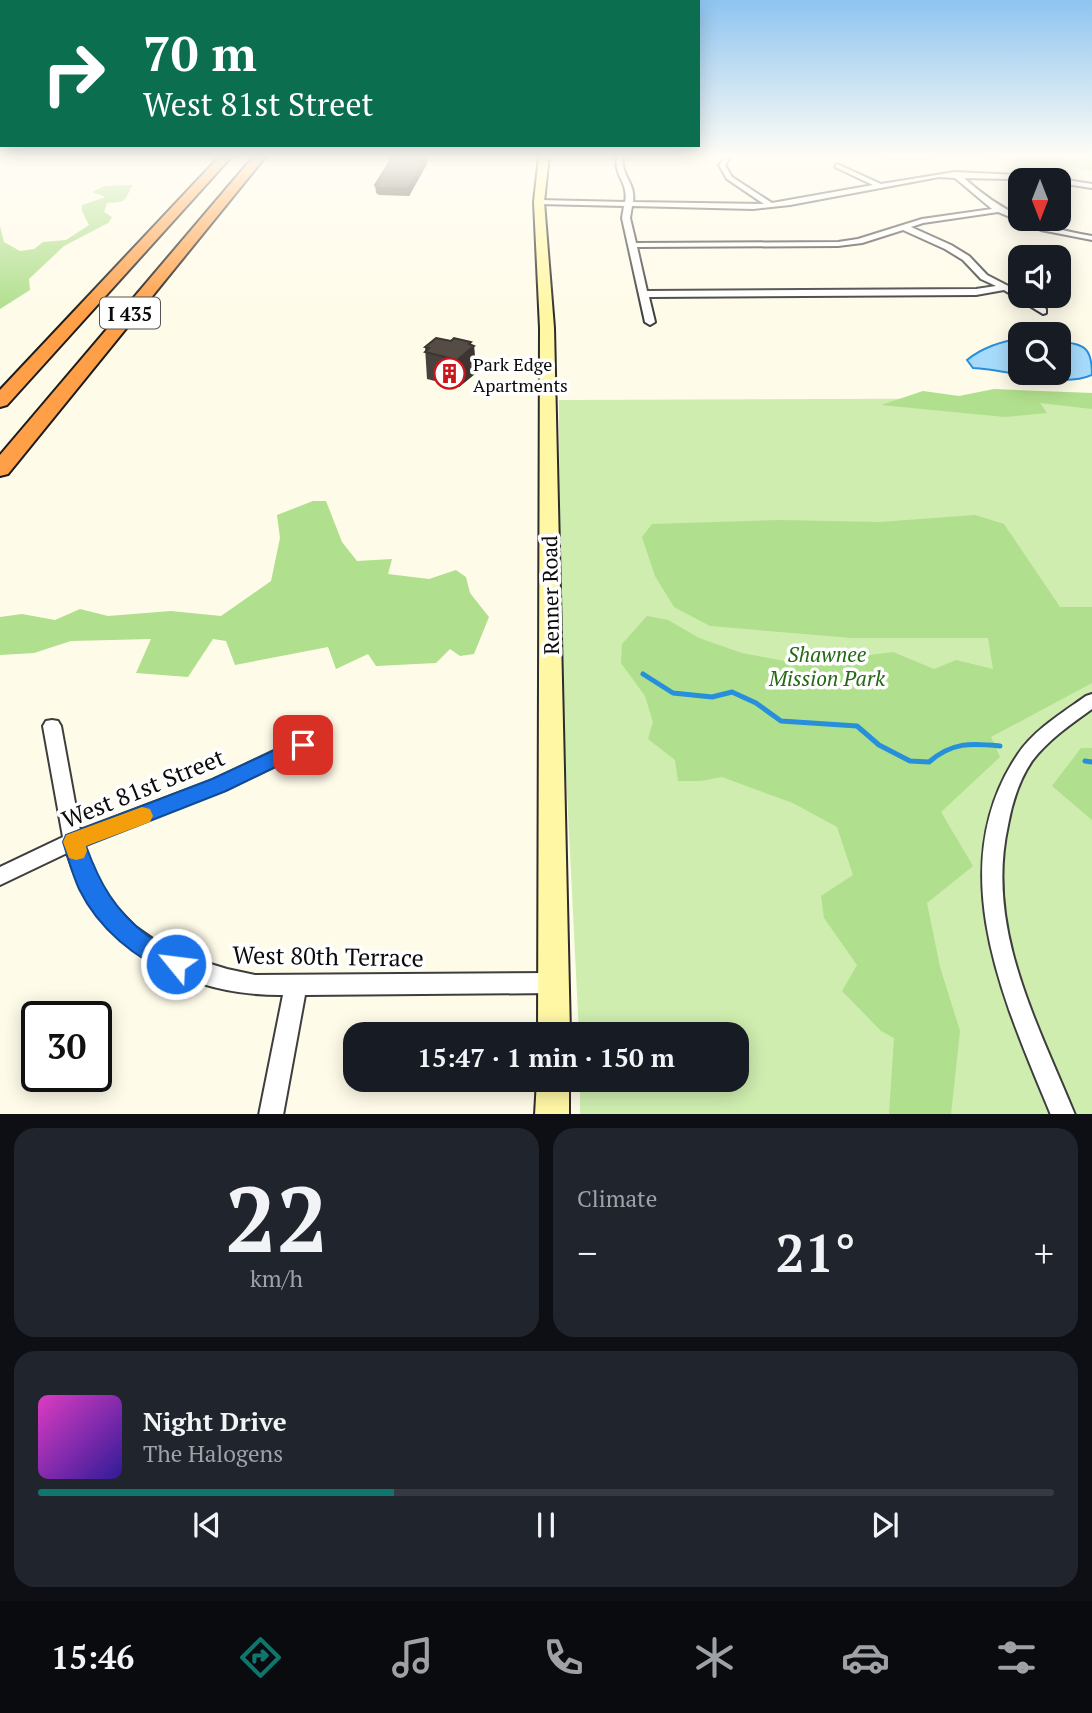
<!DOCTYPE html>
<html lang="en">
<head>
<meta charset="utf-8">
<style>
	:root { --surface:#171b24; --page:#20242c; --text:#f1f3f6; --muted:#9ea1a6; --line:#363941; --accent:#0f766e }
	body { margin:0; font-family:"PT Serif",serif; background:var(--page); color:var(--text); height:100vh; display:flex; flex-direction:column; font-size:26px; white-space:nowrap }
	* { box-sizing:border-box; margin:0 }
	p { font-size:23px; color:var(--muted) }
	.icon { flex:none; width:38px; height:38px; fill:none; stroke:currentColor; stroke-width:2; stroke-linecap:round; stroke-linejoin:round }
	.map { position:relative; height:1114px; overflow:hidden }
	.drawer { display:flex; flex-direction:column; gap:14px; padding:14px; background:#0d0f14; flex:1 }
	.drawer>* { flex:none }
	.guide { position:absolute; left:0px; top:0px; width:700px; height:147px; box-shadow:0 4px 18px #0003; background:#0b6e4f; color:#fff; overflow:hidden }
	.needle { width:46px; rotate:180deg }
	.fabs { position:absolute; left:1008px; top:168px; display:grid; gap:14px }
	.fabs a { display:grid; place-items:center; width:63px; height:63px; border-radius:14px; background:var(--surface); box-shadow:0 4px 18px #0003; font-size:35px }
	.speed { position:absolute; left:21px; top:1001px; display:flex; gap:14px; font-size:35px; font-weight:700; text-align:center }
	.speed>* { display:grid; place-content:center; width:91px; height:91px; border-radius:50%; background:var(--surface); box-shadow:0 4px 18px #0003; line-height:1 }
	.speed .limit { border:4px solid #111; border-radius:10px; background:#fff; color:#111 }
	.pin { position:absolute; display:grid; place-items:center; width:60px; height:60px; color:#fff; margin:-30px; border-radius:14px; box-shadow:0 4px 10px #0006 }
	.me { position:absolute; width:77px; margin:-38px; rotate:299deg; stroke-linejoin:round; filter:drop-shadow(0 0 5px #0008) }
	.turn { display:flex; align-items:center; gap:24px; height:147px; padding:0 28px; font-size:32px }
	.turn .icon { width:91px; height:91px; stroke-width:2.5 }
	.turn b { display:block; font-size:49px; line-height:60px }
	.big { font-size:52px; font-weight:700; line-height:1.1 }
	.drawer .tile { flex:1; display:flex; flex-direction:column; justify-content:center; gap:10px; min-width:0; padding:0 24px; border-radius:21px; background:var(--page) }
	.drawer .dial { align-items:center; gap:0 }
	.dial b { font-size:91px; line-height:1 }
	.song { display:flex; align-items:center; gap:21px }
	.cover { width:84px; height:84px; border-radius:10px; background:linear-gradient(135deg,hsl(310 70% 55%),hsl(250 70% 35%)) }
	.played { height:7px; border-radius:4px; background:linear-gradient(90deg,var(--accent) 35%,var(--line) 35%) }
	.keys { display:flex; justify-content:space-around; direction:ltr }
	.heat { display:flex; justify-content:space-between; align-items:center; font-size:38px; direction:ltr }
	.drawer .tiles { flex:1; display:grid; gap:14px; grid-template-columns:1fr 1fr }
	.tile:last-child { grid-column:span 2 }
	.trip { position:absolute; left:343px; top:1022px; width:406px; height:70px; border-radius:21px; background:var(--surface); box-shadow:0 4px 18px #0003; font-weight:700; line-height:70px; text-align:center }
	.dock { display:flex; height:112px; justify-content:space-around; align-items:center; background:#090b0e; color:var(--muted) }
	.dock .icon { width:49px; height:49px }
	.dock .selected { color:var(--accent) }
	.dock b { font-size:32px; color:var(--text) }
	.map>svg:first-child { display:block }
	.green { fill:#ceedaf }
	.forest { fill:#b0df8d }
	.water { fill:#a7dbfc; stroke:#278fdb; stroke-width:2 }
	.lines { fill:none; stroke-linecap:round; stroke-linejoin:round }
	.stream { stroke:#278fdb; stroke-width:5 }
	.street-casing { stroke:#3e3e3e; stroke-width:4 }
	.secondary-casing { stroke:#2d2d2d; stroke-width:4 }
	.highway-casing { stroke:#1c1c1c; stroke-width:4 }
	.street { fill:#fff; fill-rule:evenodd }
	.secondary { fill:#fff7a4; fill-rule:evenodd }
	.highway { fill:#ff9f47; fill-rule:evenodd }
	.wall { fill:#49413c }
	.shaded-wall { fill:#3c3531 }
	.building { fill:#554c46; stroke:#3c3531; stroke-width:2 }
	.route { fill:#1a73e8; stroke:#114b97; stroke-width:2 }
	.slow { fill:#f59e0b }
	.labels { text-anchor:middle; dominant-baseline:central; stroke-width:7; stroke-linejoin:round; paint-order:stroke }
	.far-poi-label { font-size:18px; fill:#0b0b0b; stroke:#fff; text-anchor:start }
	.shield { fill:#fff; stroke:#545454; stroke-width:2 }
	.shield-label { font-size:19px; font-weight:bold; fill:#0b0b0b }
	.street-label { font-size:21px; fill:#0b0b0b; stroke:#fff }
	.park-label { font-size:21px; font-style:italic; fill:#256816; stroke:#fff }
	.near-street-label { font-size:24px; fill:#0b0b0b; stroke:#fff }
</style>
</head>
<body>
<div class="map">
<svg width="1092" height="1115" viewBox="0 0 1092 1115">
	<rect width="100%" height="100%" fill="#fffbe9"/>
	<!-- green -->
	<path class="green" d="M874 156H1092V171C1047 163 1002 158 956 158 928 157 901 166 874 156Z
		M1092 398V1114H580V1080H737V1034H579L560 650 559 400Z"/>
	<!-- forest -->
	<path class="forest" d="M133 185C123 201 129 202 107 203L104 212 112 217 108 223 64 246 29 279 30 290 0 309V226L4 242 20 251 34 249 43 242 66 240 89 225 82 211V205L106 197 92 192 105 186Z
		M994 389 1092 393V409L1040 403 1047 413 1005 417 881 405 923 391 959 396Z
		M313 501H326L342 542 357 561 392 559 388 574 429 579 456 570 466 577 470 593 489 617 474 654 460 656 450 649 436 663 376 666 368 654 336 669 328 647 235 665 226 641 213 639 188 677 136 673 151 639 71 641 34 653 0 655V617L22 614 55 620 80 609 108 616 171 611 221 616 271 581 280 538 277 515Z
		M975 515 1004 524 1060 607H1092V683L991 737 1000 757 941 812 973 866 927 903 940 967 960 1031 951 1114H889L894 1038 881 1031 842 991 857 965 824 918 821 896 853 875 837 827 793 803 722 777 701 781H678L675 760 648 739 653 722 645 696 621 663 622 644 647 616 668 620 699 638 742 653 800 664 893 652 934 669 956 660 993 669 988 638H852L710 626 674 607 655 576 642 537 652 524 779 520 880 522Z
		M1081 748H1092V820L1052 786Z"/>
	<!-- water -->
	<path class="water" d="M1020 339V373H1059V341C1085 345 1092 347 1092 375 1061 389 1007 369 973 368L967 360C980 349 1003 340 1020 339Z"/>
	<g class="lines">
		<!-- stream -->
		<path class="stream" d="M643 674 673 693 712 697 732 692 756 703 781 721 857 726 879 745 910 761 929 762C952 742 971 743 1000 746
			M1085 761 1092 762"/>
		<defs>
			<path id="street" d="M617 156H623C620 176 636 182 633 202L764 204 727 179 719 165 726 157 729 159 725 165 732 177 772 203 873 185 835 167 837 164 881 184 955 172 1042 176 1092 184V188L1059 183V180L964 178C1007 216 1036 226 1092 236V240L1041 230 998 212 923 223 911 227 951 245 969 256 987 275 1020 292V296H1027L1046 309V313L1043 314 1004 290 976 295 649 297 655 322 650 325 645 322 622 218 624 206 539 204 535 202 539 200 625 202C629 182 613 176 617 156ZM939 177 955 178 992 209 922 219 858 239 838 242 636 243 630 218 632 206 753 209 790 205ZM903 230 945 249 963 260 981 279 996 286 976 289 647 291 637 247 838 246 862 243Z
				M1092 694V709C1071 724 1048 740 1032 761 1019 780 1012 803 1008 825 985 928 1037 1022 1075 1115H1051C1005 1003 941 868 1018 754 1034 730 1062 713 1086 696Z
				M52 720 58 721 61 726 80 830 213 780 297 740 303 738 309 740 312 745 309 750 225 790 84 845 99 884 115 906 134 926 157 942 181 955 227 969 255 975 555 973 563 976 566 983 563 990 555 993 305 995 283 1115H259L283 995C187 996 96 949 67 853L0 885V867L63 837 43 726 46 721Z"/>
			<path id="secondary" d="M539 156H549L544 202 554 328 570 1034H538L540 328 534 202Z
				M537 1080H569V1115H535Z"/>
			<path id="highway" d="M220 156H232L7 405 0 407V390Z
				M254 156H266L8 474 0 476V455Z"/>
		</defs>
		<!-- street casing -->
		<use href="#street" class="street-casing"/>
		<!-- secondary casing -->
		<use href="#secondary" class="secondary-casing"/>
		<!-- highway casing -->
		<use href="#highway" class="highway-casing"/>
		<!-- street -->
		<use href="#street" class="street"/>
		<!-- secondary -->
		<use href="#secondary" class="secondary"/>
		<!-- highway -->
		<use href="#highway" class="highway"/>
	</g>
	<!-- wall -->
	<path class="wall" d="M426 157 427 164 409 196 379 195 376 193 375 185Z
		M451 341 471 342V345L474 346 476 373 459 387 427 379 425 347Z"/>
	<!-- shaded-wall -->
	<path class="shaded-wall" d="M426 157 427 164 409 196 408 189Z
		M471 342V348L474 346 476 373 459 387 457 360Z"/>
	<!-- building -->
	<path class="building" d="M397 156 426 157 408 189 378 188 375 185 392 158Z
		M436 338 451 341 454 338 471 342 469 344 474 346 457 360 425 352 429 348 425 347Z"/>
	<!-- sky -->
	<linearGradient id="sky" x2="0" y2="1"><stop stop-color="#8ec4f0"/><stop offset="0.5" stop-color="#fffdf5"/><stop offset="1" stop-color="#fffdf5" stop-opacity="0"/></linearGradient>
	<rect width="1092" height="312" fill="url(#sky)"/>
	<!-- route -->
	<path class="route" d="M303 737 310 739 313 745 310 750 226 791 86 846C100 884 115 911 148 936 162 945 181 948 188 964L184 972 176 975C136 960 98 928 79 889 72 874 68 857 63 842L66 835 212 779Z"/>
	<!-- slow -->
	<path class="slow" d="M142 807 150 809 153 816 150 822 86 846 87 851 84 858 76 860 69 858 63 842 66 835Z"/>
	<!-- icons -->
	<defs>
		<symbol id="building-ring" viewBox="-11 -11 22 22"><circle r="9.5" fill="#fff" stroke="#c8161a" stroke-width="1.5"/><path d="M-4-6H4V6H1V3H-1V6H-4ZM-2.5-4.3h1.7v1.8h-1.7ZM.8-4.3h1.7v1.8H.8ZM-2.5-1h1.7V.8h-1.7ZM.8-1h1.7V.8H.8Z" fill="#c8161a"/></symbol>
	</defs>
	<g fill-rule="evenodd">
		<use href="#building-ring" x="432" y="356" width="35" height="35"/>
	</g>
	<g class="labels">
		<!-- far-poi labels -->
		<g class="far-poi-label">
			<text x="473" y="364">Park Edge<tspan x="473" dy="21">Apartments</tspan></text>
		</g>
		<!-- shield labels -->
		<rect class="shield" x="100" y="297.5" width="60" height="31" rx="5"/>
		<g class="shield-label">
			<text x="130" y="313">I 435</text>
		</g>
		<!-- street labels -->
		<g class="street-label">
			<text transform="translate(550 595) rotate(-91)">Renner Road</text>
		</g>
		<!-- park labels -->
		<g class="park-label">
			<text x="827" y="654">Shawnee<tspan x="827" dy="24">Mission Park</tspan></text>
		</g>
		<!-- near-street labels -->
		<g class="near-street-label">
			<text transform="translate(143 788) rotate(-22)">West 81st Street</text>
			<text transform="translate(328 956) rotate(1)">West 80th Terrace</text>
		</g>
	</g>
</svg>
<div class="fabs">
<a><svg class="needle" viewBox="-14 -14 28 28"><path d="M0-13l5 13h-10z" fill="#e53935"/><path d="M0 13l5-13h-10z" fill="#9ea1a6"/></svg></a>
<a><svg class="icon" aria-label="sound" viewBox="0 0 24 24"><path d="M4 9h4l5-4v14l-5-4H4zM17 9q2 3 0 6"/></svg></a>
<a><svg class="icon" aria-label="search" viewBox="0 0 24 24"><circle cx="10" cy="10" r="6"/><path d="M15 15l6 6"/></svg></a>
</div>
<div class="speed"><div class="limit">30</div></div>
<div class="pin" style="left:303px;top:745px;background:#d93025"><svg class="icon" aria-label="arrive" viewBox="0 0 24 24"><path d="M6 21V4h12l-3 4 3 4H6"/></svg></div>
<svg class="me" style="left:176px;top:964px" viewBox="-20 -20 40 40"><circle r="17" fill="#1a73e8" stroke="#fff" stroke-width="3"/><path d="M0-11L8 9 0 5-8 9z" fill="#fff"/></svg>
<div class="trip">15:47 · 1 min · 150 m</div>
<div class="guide">
<div class="turn"><svg class="icon" aria-label="right" viewBox="0 0 24 24"><path d="M7 20v-9h11M14 6l5 5-5 5"/></svg><div><b>70 m</b>West 81st Street</div></div>
</div>
</div>
<section class="drawer">
<div class="tiles">
<div class="tile dial"><b>22</b><p>km/h</p></div>
<div class="tile"><p>Climate</p>
<div class="heat"><a>−</a><b class="big">21°</b><a>+</a></div>
</div>
<div class="tile">
<div class="song"><i class="cover"></i><div><b>Night Drive</b><p>The Halogens</p></div></div>
<div class="played"></div>
<div class="keys"><svg class="icon" aria-label="previous" viewBox="0 0 24 24"><path d="M18 5L8 12l10 7zM5 5v14"/></svg><svg class="icon" aria-label="pause" viewBox="0 0 24 24"><path d="M8 5v14M16 5v14"/></svg><svg class="icon" aria-label="next" viewBox="0 0 24 24"><path d="M6 5l10 7-10 7zM19 5v14"/></svg></div>
</div>
</div>
</section>
<nav class="dock">
<b>15:46</b>
<svg class="icon selected" aria-label="directions" viewBox="0 0 24 24"><path d="M12 3l9 9-9 9-9-9zM9 14v-3h6M13 9l2 2-2 2"/></svg>
<svg class="icon" aria-label="music" viewBox="0 0 24 24"><path d="M9 18V5l10-2v13"/><circle cx="6" cy="18" r="3"/><circle cx="16" cy="16" r="3"/></svg>
<svg class="icon" aria-label="phone" viewBox="0 0 24 24"><path d="M5 4h4l2 5-3 2q2 4 5 5l2-3 5 2v4C11 20 4 13 5 4z"/></svg>
<svg class="icon" aria-label="climate" viewBox="0 0 24 24"><path d="M12 3v18M4 7l16 10M4 17L20 7"/></svg>
<svg class="icon" aria-label="car" viewBox="0 0 24 24"><path d="M5 17H2v-5l4-1 3-4h7l3 4 3 1v5h-3M9 17h6M6 11h13"/><circle cx="7" cy="17" r="2"/><circle cx="17" cy="17" r="2"/></svg>
<svg class="icon" aria-label="filters" viewBox="0 0 24 24"><path d="M4 7h16M4 17h16"/><circle cx="9" cy="7" r="2"/><circle cx="15" cy="17" r="2"/></svg>
</nav>
</body>
</html>
